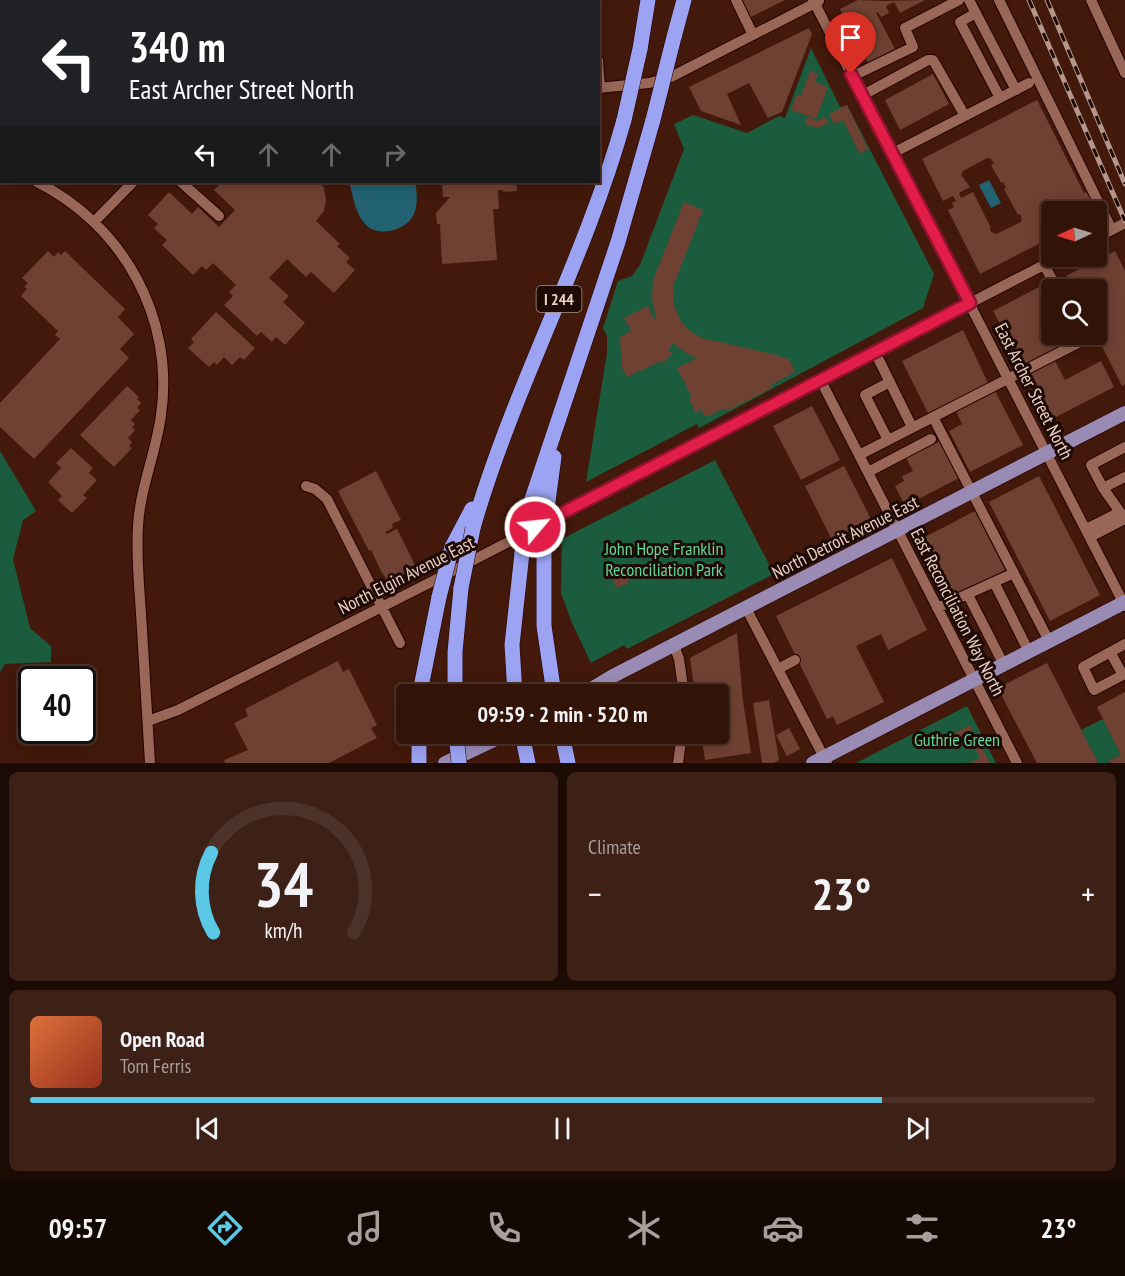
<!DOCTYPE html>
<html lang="en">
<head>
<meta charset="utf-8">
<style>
	:root { --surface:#321308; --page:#3d2016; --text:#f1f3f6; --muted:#a89e9c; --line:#4d3229; --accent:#5bc8e6 }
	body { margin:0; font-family:"PT Sans Narrow",sans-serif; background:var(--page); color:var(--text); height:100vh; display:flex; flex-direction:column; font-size:22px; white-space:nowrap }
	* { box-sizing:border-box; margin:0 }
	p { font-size:20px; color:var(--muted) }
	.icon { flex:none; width:33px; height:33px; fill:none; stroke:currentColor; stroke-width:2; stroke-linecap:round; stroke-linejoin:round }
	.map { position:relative; height:763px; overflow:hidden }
	.sheet { display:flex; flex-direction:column; gap:9px; padding:9px; background:#1c0a04; flex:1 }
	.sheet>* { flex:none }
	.top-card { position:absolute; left:0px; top:0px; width:600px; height:183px; box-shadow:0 3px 15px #0003,0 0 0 2px var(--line); background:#202124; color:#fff; overflow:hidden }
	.needle { width:39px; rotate:266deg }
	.controls { position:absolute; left:1041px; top:201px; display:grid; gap:12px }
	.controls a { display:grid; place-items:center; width:66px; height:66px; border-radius:6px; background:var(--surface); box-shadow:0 3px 15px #0003,0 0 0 2px var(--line); font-size:30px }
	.speed { position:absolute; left:18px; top:666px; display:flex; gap:12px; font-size:30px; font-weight:700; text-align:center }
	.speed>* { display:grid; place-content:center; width:78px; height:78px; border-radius:50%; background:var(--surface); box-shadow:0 3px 15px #0003,0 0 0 2px var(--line); line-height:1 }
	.speed .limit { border:3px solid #111; border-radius:9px; background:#fff; color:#111 }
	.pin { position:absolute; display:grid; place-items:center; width:51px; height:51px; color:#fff; margin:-62px -26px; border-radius:50% 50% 50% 0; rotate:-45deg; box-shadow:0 0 6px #0007 }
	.pin .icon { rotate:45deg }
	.me { position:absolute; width:66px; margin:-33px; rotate:62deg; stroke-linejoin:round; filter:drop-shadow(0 0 4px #0008) }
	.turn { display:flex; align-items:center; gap:21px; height:126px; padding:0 30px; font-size:27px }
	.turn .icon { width:78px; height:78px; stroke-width:2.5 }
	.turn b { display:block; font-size:42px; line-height:51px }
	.lanes { display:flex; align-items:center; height:57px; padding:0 30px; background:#0003; justify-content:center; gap:30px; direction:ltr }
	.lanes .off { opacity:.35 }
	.big { font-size:45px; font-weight:700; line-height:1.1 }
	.sheet .tile { flex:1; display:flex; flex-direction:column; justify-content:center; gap:9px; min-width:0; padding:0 21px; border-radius:9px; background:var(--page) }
	.sheet .dial { align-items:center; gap:0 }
	.dial svg { height:156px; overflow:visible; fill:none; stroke:var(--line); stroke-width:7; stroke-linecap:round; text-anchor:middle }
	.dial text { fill:var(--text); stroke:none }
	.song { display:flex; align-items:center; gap:18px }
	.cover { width:72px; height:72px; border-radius:9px; background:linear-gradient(135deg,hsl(20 70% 55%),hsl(10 70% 35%)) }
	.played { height:6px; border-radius:3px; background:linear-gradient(90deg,var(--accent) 80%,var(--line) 80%) }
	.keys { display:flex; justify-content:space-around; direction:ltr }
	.heat { display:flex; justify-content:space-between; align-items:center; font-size:33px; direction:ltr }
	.sheet .tiles { flex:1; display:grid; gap:9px; grid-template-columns:1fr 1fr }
	.tile:last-child { grid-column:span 2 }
	.trip { position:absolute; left:396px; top:684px; width:333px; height:60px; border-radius:6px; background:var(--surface); box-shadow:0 3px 15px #0003,0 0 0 2px var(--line); font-weight:700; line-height:60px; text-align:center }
	.tabs { display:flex; height:96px; justify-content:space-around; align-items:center; background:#140803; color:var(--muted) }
	.tabs .icon { width:42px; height:42px }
	.tabs .current { color:var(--accent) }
	.tabs b { font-size:27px; color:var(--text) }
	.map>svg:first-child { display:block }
	.green { fill:#1c5c3e }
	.water { fill:#236273 }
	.building { fill:#6f4132; fill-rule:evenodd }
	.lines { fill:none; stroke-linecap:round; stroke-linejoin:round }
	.minor-casing { stroke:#270100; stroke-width:12 }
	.major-casing { stroke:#270100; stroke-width:15 }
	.highway-casing { stroke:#270100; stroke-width:16 }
	.minor { stroke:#986757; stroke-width:10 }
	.major { stroke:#9a8bb4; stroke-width:14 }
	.highway { stroke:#9ca3f2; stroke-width:15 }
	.rail-casing { stroke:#b6968b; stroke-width:5 }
	.rail { stroke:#1d0a05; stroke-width:3; stroke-dasharray:9; stroke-linecap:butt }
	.highway-bridge-casing { stroke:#270100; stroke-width:16; stroke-linecap:butt }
	.highway-bridge { stroke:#9ca3f2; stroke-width:15 }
	.route-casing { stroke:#92132f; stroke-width:15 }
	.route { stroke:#e11d48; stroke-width:10 }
	.labels { text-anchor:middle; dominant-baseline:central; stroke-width:6; stroke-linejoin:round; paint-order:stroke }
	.shield { fill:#1d0a05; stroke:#ad948c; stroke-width:1.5 }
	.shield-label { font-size:16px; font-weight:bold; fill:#ebcfc6 }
	.street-label { font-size:18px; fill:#ebcfc6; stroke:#1d0a05 }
	.park-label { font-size:18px; fill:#5cda9c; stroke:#1d0a05 }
</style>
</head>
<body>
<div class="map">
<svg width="1125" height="763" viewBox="0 0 1125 763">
	<rect width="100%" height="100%" fill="#42190a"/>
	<!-- green -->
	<path class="green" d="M305 0H399V1L305 2Z
		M811 48 840 107 847 105 934 274 923 308 699 428 697 424 586 482 607 353V336L603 328 618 281 632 276 640 265 684 149 674 124 693 115 747 133 779 116 785 118Z
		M0 451 36 511 23 520 13 559 30 628 51 646V662L5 664 0 672Z
		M715 460 774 574 627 649 624 645 591 663 572 623 561 593 562 539Z
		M967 706 996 763H856Z
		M1103 719 1121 755 1109 760 1110 763H1098L1081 730Z"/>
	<!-- water -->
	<path class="water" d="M989 180 1001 203 991 208 979 185Z
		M349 182H415C417 191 418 204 414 214 407 230 379 238 366 225 355 214 353 195 349 182Z"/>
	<!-- building -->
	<path class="building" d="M742 0H785L751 17Z
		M858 0 883 1 925 0 900 13 894 2 886 6 889 13 881 17 878 12 876 13 895 49 868 63 840 9Z
		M809 28 812 34 782 112 768 118 749 83 727 94 741 125 701 111 689 87Z
		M810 71 818 74 815 82 828 87 816 119 791 110 797 94 801 96Z
		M933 74 949 104 900 130 885 100Z
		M1037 100 1084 193 1087 192 1092 202 1090 203 1094 212H1052V237L980 274 948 210 954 207 952 203 956 201 953 196 943 201 922 159ZM987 158 991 159 994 163 991 165 1001 183 1003 182 1006 188 1004 189 1018 215 1020 214 1022 219 1021 222 996 234 991 232 990 228H991L973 192 961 198 959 193 970 187 961 175 963 171Z
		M847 105 868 149 860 154 843 120 834 124 829 114Z
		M807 117 817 121 825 117 828 123 818 128 805 124Z
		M218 182H320L324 188 326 200 324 211 316 221 340 244 337 246 350 258 346 262 355 270 334 293 311 272 306 277 287 259 269 278 289 296 283 302 305 323 285 345 276 337 272 342 261 332 257 336 224 305 233 296 229 292 236 285 213 263 206 270 202 266 193 275 162 245 167 240 154 228 158 224 148 215 169 192 192 214 198 207 219 227 235 210 214 190 220 184Z
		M442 182H497V183L516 182 517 191 503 192V190H498L499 209H493L497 260 442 264 440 224H437L436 213 450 197H443Z
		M684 202 703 210 674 284 673 303 681 322 691 332 702 338 781 356 780 357 789 359 795 372 771 385 772 388 726 411 725 408 709 416H705L701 410 696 413 689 399 692 397 677 368 697 358 686 353 673 343 668 350 672 353 664 363 661 361 627 377 622 368 620 337 631 331 624 318 648 306 654 319 656 318 652 299 653 280Z
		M48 251 54 257 58 252 61 255 65 251 125 309 118 317 134 334 120 349 129 358 34 459 0 427V403L60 339 55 335 58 331 21 296 27 289 24 287 28 283 22 278Z
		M1115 251 1125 271V384L1122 386 1096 334V290H1073L1066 276Z
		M1047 283 1052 291V334H1074L1076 338 1023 365 993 311Z
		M216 312 255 348 244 360 240 357 232 365 224 357 217 365 214 362 209 367 188 348 194 342 191 339Z
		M963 330 988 383 928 413 902 361Z
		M1053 357 1065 380 1101 361 1114 387 1052 419 1029 369Z
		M127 386 139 397 137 399 141 403 137 408 140 410 131 420 135 424 132 427 135 430 128 438 132 442 129 446 132 448 114 467 80 435Z
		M995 391 1023 445 970 472 949 431 962 424 956 411Z
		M812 406 840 460 801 480 773 426Z
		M941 441 959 478 907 505 904 504 895 486 904 481 902 476 913 471 906 458Z
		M71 448 93 468 89 473 97 480 83 495 87 498 72 513 58 500 62 496 48 482 61 468 56 463Z
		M844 466 873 523 834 544 805 486Z
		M376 471 401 520 392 524 393 528 385 532 387 534 397 529 415 565 409 568 411 572 387 584 385 579 386 578 382 573 371 550 369 551 338 491Z
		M1039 476 1100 595 1050 621 989 502Z
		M975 511 1005 570 953 597 923 538Z
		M892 558 927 630 888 650 881 634 856 646 884 702 837 725 833 716 827 719 776 616Z
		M624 568 629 583 616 588 611 573Z
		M737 633 743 701 751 753 705 760 701 734H718V694H695L690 658Z
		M338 661 343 672 349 669 377 725 371 728 377 738 329 763H225L224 760 248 750 234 723 248 716 245 709Z
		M1047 663 1057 682 1098 763H1037L1008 708 998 688Z
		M1125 692V763H1110L1109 760 1121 755 1097 707Z
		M769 700 779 760 774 763H762L753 703Z
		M970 725 990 763H970L980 758 970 739 959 745 953 734Z
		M789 728 800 749 787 756 776 735Z"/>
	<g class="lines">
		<defs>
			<path id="minor" d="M594 0V2
				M736 0 753 35
				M813 0 1125 606
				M969 0 1016 90
				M999 0 1112 230
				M1091 0 1125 73
				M976 13 960 22 1000 98
				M598 60 600 88
				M853 76 913 47 905 28 959 0
				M598 88 649 83 671 77 819 1
				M863 95 928 60H933L965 116
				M893 153 1029 83
				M0 168 2 169
				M37 182C123 225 175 318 161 415 156 453 140 488 138 526 136 555 139 584 141 613 144 663 147 713 150 763
				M181 182 219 216
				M94 222 133 182
				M1096 238 1125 223
				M1044 265 1058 290
				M875 352 912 427
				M821 381 1017 763
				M933 417 1049 641
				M888 440 865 395 890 382
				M1125 447 1091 465 1103 488 1125 519
				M859 455 1084 340 1081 334
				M868 472 931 439
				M306 486 315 489 327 499 400 643
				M1103 488 1125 477
				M1086 529 1120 512
				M1090 537 1125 519
				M994 582 1029 652
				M968 595 1004 665
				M746 608 827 763
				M937 608 1014 573
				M674 645 679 659 684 694
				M1110 652 1123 675 1094 690 1083 667 1125 644
				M778 669 795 660
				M148 721 178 710 433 581 1061 256
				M678 763 682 734"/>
			<path id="major" d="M583 694 613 676 1125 413
				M445 763 507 734
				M813 763 1125 602"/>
			<path id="highway" d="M674 37 684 0
				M640 49 648 0
				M548 501 554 457
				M528 511 618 242 653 120
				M473 528C513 388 585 260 624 120
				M544 542V626L554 694
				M452 547 472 509
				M421 694 422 682 439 597
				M455 694V652L461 588
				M515 694 512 645 522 553
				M419 734V763
				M522 734 528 763
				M562 734 568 763"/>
		</defs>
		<!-- minor casing -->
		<use href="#minor" class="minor-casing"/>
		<!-- major casing -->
		<use href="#major" class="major-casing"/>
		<!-- highway casing -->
		<use href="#highway" class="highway-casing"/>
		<!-- minor -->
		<use href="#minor" class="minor"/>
		<!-- major -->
		<use href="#major" class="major"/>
		<!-- highway -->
		<use href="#highway" class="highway"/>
		<defs>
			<path id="rail" d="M1029 0 1125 221
				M1047 0 1125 184"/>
		</defs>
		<!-- rail casing -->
		<use href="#rail" class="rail-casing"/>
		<!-- rail -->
		<use href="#rail" class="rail"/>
		<defs>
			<path id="highway-bridge" d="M624 120 640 49
				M653 120 674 37
				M544 542 548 501
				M522 553 528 511
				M461 588 473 528
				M439 597 452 547
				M456 734 459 763"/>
		</defs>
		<!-- highway-bridge casing -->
		<use href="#highway-bridge" class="highway-bridge-casing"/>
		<!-- highway-bridge -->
		<use href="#highway-bridge" class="highway-bridge"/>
	</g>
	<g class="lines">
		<defs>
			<path id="route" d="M535 527 970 303 851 74"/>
		</defs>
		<!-- route casing -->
		<use href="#route" class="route-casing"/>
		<!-- route -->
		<use href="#route" class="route"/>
	</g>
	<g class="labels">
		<!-- shield labels -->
		<rect class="shield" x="536.5" y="286" width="45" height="26" rx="4.5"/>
		<g class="shield-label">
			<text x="559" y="299">I 244</text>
		</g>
		<!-- street labels -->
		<g class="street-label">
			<text transform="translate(1034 391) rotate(63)">East Archer Street North</text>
			<text transform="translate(845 537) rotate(-27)">North Detroit Avenue East</text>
			<text transform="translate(406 575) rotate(-27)">North Elgin Avenue East</text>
			<text transform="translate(958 612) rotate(63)">East Reconciliation Way North</text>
		</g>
		<!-- park labels -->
		<g class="park-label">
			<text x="664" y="548">John Hope Franklin<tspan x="664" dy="21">Reconciliation Park</tspan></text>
			<text x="957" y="739">Guthrie Green</text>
		</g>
	</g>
</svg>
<div class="controls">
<a><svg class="needle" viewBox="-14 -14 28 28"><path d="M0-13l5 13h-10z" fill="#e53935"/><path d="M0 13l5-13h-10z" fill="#a89e9c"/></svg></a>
<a><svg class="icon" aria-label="search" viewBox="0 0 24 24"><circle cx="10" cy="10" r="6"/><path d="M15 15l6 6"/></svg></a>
</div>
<div class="speed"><div class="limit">40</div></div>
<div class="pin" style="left:851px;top:74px;background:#d93025"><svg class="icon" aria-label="arrive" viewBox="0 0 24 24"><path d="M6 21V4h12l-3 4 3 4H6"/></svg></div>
<svg class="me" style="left:535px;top:527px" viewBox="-20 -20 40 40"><circle r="17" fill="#e11d48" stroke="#fff" stroke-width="3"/><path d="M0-11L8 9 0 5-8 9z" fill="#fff"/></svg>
<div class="trip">09:59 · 2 min · 520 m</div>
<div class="top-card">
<div class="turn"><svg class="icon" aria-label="left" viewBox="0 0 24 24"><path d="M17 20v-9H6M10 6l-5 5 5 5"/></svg><div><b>340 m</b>East Archer Street North</div></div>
<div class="lanes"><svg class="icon" aria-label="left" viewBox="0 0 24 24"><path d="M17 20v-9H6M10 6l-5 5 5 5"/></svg><svg class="icon off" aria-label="ahead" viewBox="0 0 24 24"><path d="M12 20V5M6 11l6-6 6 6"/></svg><svg class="icon off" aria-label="ahead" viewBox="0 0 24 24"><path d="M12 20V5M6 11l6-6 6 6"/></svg><svg class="icon off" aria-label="right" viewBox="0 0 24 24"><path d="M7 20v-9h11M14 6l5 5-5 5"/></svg></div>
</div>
</div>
<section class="sheet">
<div class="tiles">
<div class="tile dial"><svg viewBox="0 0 100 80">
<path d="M14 69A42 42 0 1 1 86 69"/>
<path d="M14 69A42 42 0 0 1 13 28" stroke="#5bc8e6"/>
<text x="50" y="56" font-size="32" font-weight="700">34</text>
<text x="50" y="72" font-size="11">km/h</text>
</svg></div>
<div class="tile"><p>Climate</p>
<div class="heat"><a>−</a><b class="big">23°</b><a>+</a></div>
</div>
<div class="tile">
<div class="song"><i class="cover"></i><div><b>Open Road</b><p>Tom Ferris</p></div></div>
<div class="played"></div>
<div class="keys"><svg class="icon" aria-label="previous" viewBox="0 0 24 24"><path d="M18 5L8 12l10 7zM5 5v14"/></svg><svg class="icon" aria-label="pause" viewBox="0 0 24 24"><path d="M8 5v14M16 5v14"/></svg><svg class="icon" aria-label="next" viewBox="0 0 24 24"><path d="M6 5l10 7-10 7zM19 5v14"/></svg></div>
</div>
</div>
</section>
<nav class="tabs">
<b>09:57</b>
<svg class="icon current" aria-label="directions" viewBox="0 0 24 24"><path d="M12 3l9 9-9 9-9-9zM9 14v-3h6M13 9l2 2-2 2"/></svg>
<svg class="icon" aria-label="music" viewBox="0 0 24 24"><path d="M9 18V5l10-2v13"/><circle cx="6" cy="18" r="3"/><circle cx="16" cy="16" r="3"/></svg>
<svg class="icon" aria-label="phone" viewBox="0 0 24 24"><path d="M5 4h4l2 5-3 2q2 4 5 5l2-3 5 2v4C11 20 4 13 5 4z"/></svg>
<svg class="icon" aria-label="climate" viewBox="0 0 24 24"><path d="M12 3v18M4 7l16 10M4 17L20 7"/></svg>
<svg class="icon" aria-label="car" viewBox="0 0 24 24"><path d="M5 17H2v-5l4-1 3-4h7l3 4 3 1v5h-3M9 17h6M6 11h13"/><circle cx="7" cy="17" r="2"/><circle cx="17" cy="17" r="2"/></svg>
<svg class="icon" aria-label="filters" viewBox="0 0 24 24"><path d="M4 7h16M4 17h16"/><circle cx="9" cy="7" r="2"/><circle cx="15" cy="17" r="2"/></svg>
<b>23°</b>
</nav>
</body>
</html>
